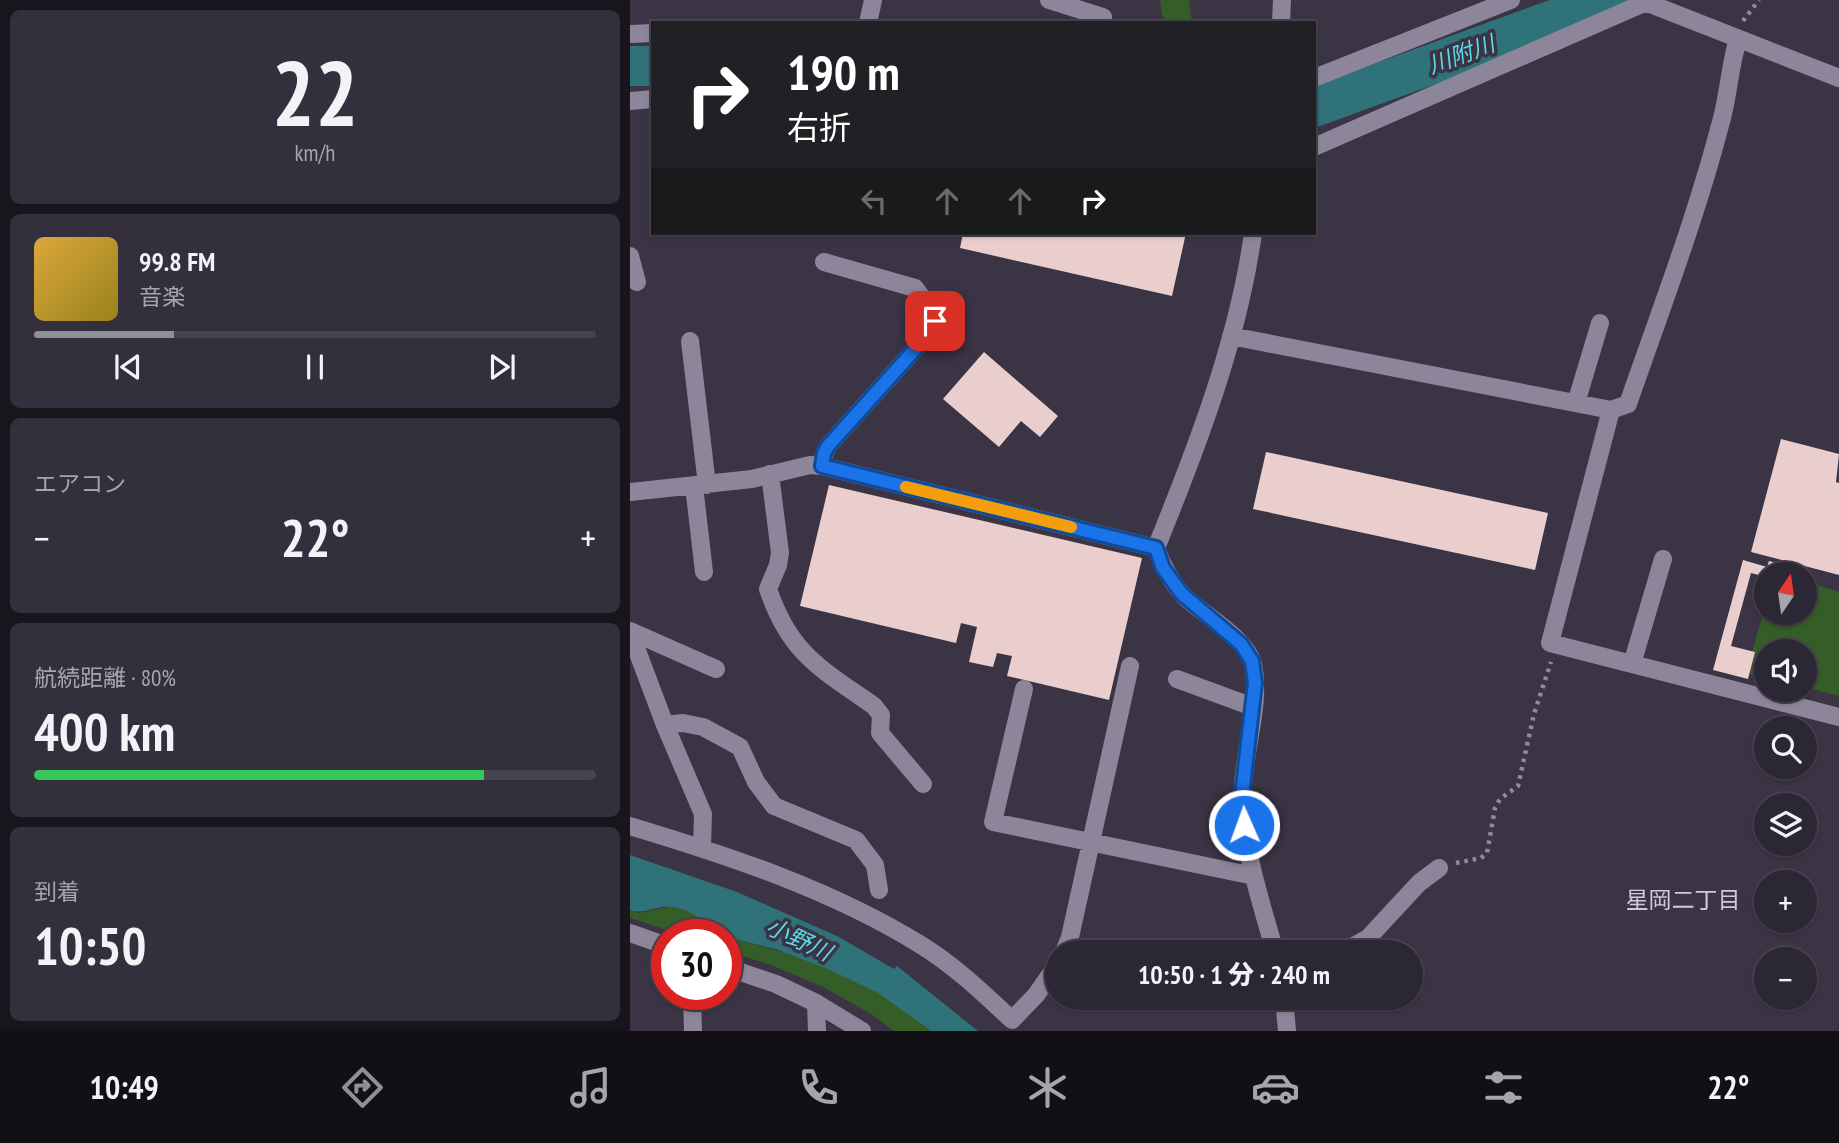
<!DOCTYPE html>
<html lang="ja">
<head>
<meta charset="utf-8">
<style>
	:root { --surface:#2c2734; --page:#342f3c; --text:#f1f3f6; --muted:#a6a5ac; --line:#48444f; --accent:#8c9099 }
	body { margin:0; font-family:"PT Sans Narrow","Noto Sans JP",sans-serif; background:var(--page); color:var(--text); height:100vh; display:flex; flex-direction:column; font-size:26px; white-space:nowrap }
	* { box-sizing:border-box; margin:0 }
	p { font-size:23px; color:var(--muted) }
	.icon { flex:none; width:38px; height:38px; fill:none; stroke:currentColor; stroke-width:2; stroke-linecap:round; stroke-linejoin:round }
	.map { position:relative; flex:1; overflow:hidden }
	.panel { display:flex; flex-direction:column; gap:10px; padding:10px; background:#18151d; width:630px }
	.panel>* { flex:none }
	.hud { position:absolute; left:21px; top:21px; width:665px; height:214px; border-radius:0px; box-shadow:0 2px 5px #0004,0 0 0 2px var(--line); background:#202124; color:#fff; overflow:hidden }
	.needle { width:46px; rotate:13deg }
	.fabs { position:absolute; left:1124px; top:562px; display:grid; gap:14px }
	.fabs a { display:grid; place-items:center; width:63px; height:63px; border-radius:50%; background:var(--surface); box-shadow:0 2px 5px #0004,0 0 0 2px var(--line); font-size:35px }
	.speed { position:absolute; left:21px; top:919px; display:flex; gap:14px; font-size:35px; font-weight:700; text-align:center }
	.speed>* { display:grid; place-content:center; width:91px; height:91px; border-radius:50%; background:var(--surface); box-shadow:0 2px 5px #0004,0 0 0 2px var(--line); line-height:1 }
	.speed .limit { border:10px solid #d22; background:#fff; color:#111 }
	.pin { position:absolute; display:grid; place-items:center; width:60px; height:60px; color:#fff; margin:-30px; border-radius:14px; box-shadow:0 4px 10px #0006 }
	.me { position:absolute; width:77px; margin:-38px; rotate:358deg; stroke-linejoin:round; filter:drop-shadow(0 0 5px #0008) }
	.turn { display:flex; align-items:center; gap:24px; height:147px; padding:0 21px; font-size:32px }
	.turn .icon { width:91px; height:91px; stroke-width:2.5 }
	.turn b { display:block; font-size:49px; line-height:60px }
	.lanes { display:flex; align-items:center; height:66px; padding:0 21px; background:#0003; justify-content:center; gap:35px; direction:ltr }
	.lanes .off { opacity:.35 }
	.big { font-size:52px; font-weight:800; line-height:1.1 }
	.panel .card { flex:1; display:flex; flex-direction:column; justify-content:center; gap:10px; min-width:0; padding:0 24px; border-radius:10px; background:var(--page) }
	.panel .dial { align-items:center; gap:0 }
	.dial b { font-size:91px; line-height:1 }
	.song { display:flex; align-items:center; gap:21px }
	.cover { width:84px; height:84px; border-radius:10px; background:linear-gradient(135deg,hsl(40 70% 55%),hsl(50 70% 35%)) }
	.played { height:7px; border-radius:4px; background:linear-gradient(90deg,var(--accent) 25%,var(--line) 25%) }
	.keys { display:flex; justify-content:space-around; direction:ltr }
	.heat { display:flex; justify-content:space-between; align-items:center; font-size:38px; direction:ltr }
	.charge { height:10px; border-radius:5px; background:linear-gradient(90deg,#34c759 80%,var(--line) 0) }
	.trip { position:absolute; left:415px; top:940px; width:378px; height:70px; border-radius:35px; background:var(--surface); box-shadow:0 2px 5px #0004,0 0 0 2px var(--line); font-weight:800; line-height:70px; text-align:center }
	.dock { display:flex; height:112px; justify-content:space-around; align-items:center; background:#121015; color:var(--muted) }
	.dock .icon { width:49px; height:49px }
	.dock .on { color:var(--accent) }
	.dock b { font-size:32px; color:var(--text) }
	main { display:flex; flex:1; min-height:0 }
	.map>svg:first-child { display:block }
	.green { fill:#355d27 }
	.water { fill:#307279 }
	.lines { fill:none; stroke-linecap:round; stroke-linejoin:round }
	.river { stroke:#307279; stroke-width:40 }
	.building { fill:#eacecd }
	.path { stroke:#908b99; stroke-width:4.5; stroke-dasharray:3.5 5; stroke-linecap:butt }
	.minor { stroke:#8d8599; stroke-width:18 }
	.route-casing { stroke:#114b97; stroke-width:18 }
	.route { stroke:#1a73e8; stroke-width:12 }
	.slow { stroke:#f59e0b; stroke-width:12 }
	.labels { text-anchor:middle; dominant-baseline:central; stroke-width:7; stroke-linejoin:round; paint-order:stroke }
	.water-label { font-size:23px; font-style:italic; fill:#59dae8; stroke:#3b3445 }
	.neighbourhood-label { font-size:23px; fill:#d0c8dd; stroke:#3b3445 }
</style>
</head>
<body>
<main>
<section class="panel">
<div class="card dial"><b>22</b><p>km/h</p></div>
<div class="card">
<div class="song"><i class="cover"></i><div><b>99.8 FM</b><p>音楽</p></div></div>
<div class="played"></div>
<div class="keys"><svg class="icon" aria-label="previous" viewBox="0 0 24 24"><path d="M18 5L8 12l10 7zM5 5v14"/></svg><svg class="icon" aria-label="pause" viewBox="0 0 24 24"><path d="M8 5v14M16 5v14"/></svg><svg class="icon" aria-label="next" viewBox="0 0 24 24"><path d="M6 5l10 7-10 7zM19 5v14"/></svg></div>
</div>
<div class="card"><p>エアコン</p>
<div class="heat"><a>−</a><b class="big">22°</b><a>+</a></div>
</div>
<div class="card"><p>航続距離 · 80%</p><b class="big">400 km</b><div class="charge"></div></div>
<div class="card"><p>到着</p><b class="big">10:50</b></div>
</section>
<div class="map">
<svg width="1209" height="1031" viewBox="0 0 1209 1031">
	<rect width="100%" height="100%" fill="#3b3445"/>
	<!-- green -->
	<path class="green" d="M530 0H559L562 23H537L532 15Z
		M1174 581 1209 592V696L1174 687V651H1136V678L1116 673 1136 604V612H1174Z
		M43 906 60 912 92 934H49L0 918V910L9 913Z
		M96 937C149 950 201 965 248 993 266 1004 283 1019 301 1031H264L241 1014 193 987 141 965 96 951Z"/>
	<!-- water -->
	<path class="water" d="M0 855 107 892 207 936 264 969 267 966 348 1031H301L248 993 198 969 145 949 96 937V934H92C74 922 56 904 33 907 20 909 12 914 0 910Z"/>
	<g class="lines">
		<!-- river -->
		<path class="river" d="M0 66H23
			M684 107 978 0"/>
	</g>
	<!-- building -->
	<path class="building" d="M333 233H556L542 296 330 248Z
		M354 352 428 416 410 437 391 421 369 447 313 399Z
		M1151 439 1209 454 1206 482 1209 483V575L1121 552Z
		M636 452 918 513 905 570 623 509Z
		M199 485 512 558 479 700 377 676 382 656 367 653 363 667 339 662 347 627 331 623 326 643 170 606Z
		M1113 560 1137 567 1139 561 1155 565 1152 574H1136V577L1121 573 1101 646 1125 652 1118 679 1083 670Z"/>
	<g class="lines">
		<!-- path -->
		<path class="path" d="M1113 21 1129 0
			M826 863 851 858 857 853 865 808 870 799 888 786 904 714 921 662"/>
		<!-- minor -->
		<path class="minor" d="M419 0 473 17
			M1018 3 1209 78
			M238 23 243 0
			M651 23 652 0
			M0 34 23 33
			M684 78 881 0
			M0 101 23 99
			M684 147 1021 0
			M623 233C608 341 567 447 526 548 532 565 540 580 552 594 570 613 617 638 623 664 631 703 615 746 613 786 610 842 630 898 645 952
			M0 256 7 282
			M601 336 981 410 920 643 1209 717
			M60 341 77 485
			M946 403 970 323
			M981 410 998 404C1031 309 1067 215 1092 118 1099 91 1100 65 1108 39
			M192 466 194 454 198 446 297 336 305 321 302 312 285 288 194 262
			M140 474 150 553 148 565 138 589C160 654 190 668 244 706L251 715 250 733 293 784
			M64 486 74 572
			M0 492 122 479 180 465 192 466 526 548
			M0 631 86 669
			M0 632 35 725 73 814 72 847
			M1002 664 1033 559
			M547 679 623 707
			M394 689 363 822 624 876
			M35 725 53 723 73 727 110 747 126 782 144 806 226 840 245 865 249 890
			M0 826C100 856 202 890 291 945 325 966 353 993 382 1020L406 995 427 965
			M0 933 37 946
			M434 952 440 937 500 666
			M713 952 738 938 789 883 809 868
			M96 967 146 984 186 1003 232 1031
			M62 994 63 1031
			M654 998 657 1031
			M186 1003 187 1031"/>
	</g>
	<g class="lines">
		<defs>
			<path id="route" d="M305 321 297 336 198 446 194 453 192 466 526 548 533 568 552 594 611 644 622 661 625 683 613 786 614 825"/>
		</defs>
		<!-- route casing -->
		<use href="#route" class="route-casing"/>
		<!-- route -->
		<use href="#route" class="route"/>
		<!-- slow -->
		<path class="slow" d="M276 487 441 527"/>
	</g>
	<g class="labels">
		<!-- water labels -->
		<g class="water-label">
			<text transform="translate(831 54) rotate(-20)">川附川</text>
			<text transform="translate(169 939) rotate(25)">小野川</text>
		</g>
		<!-- neighbourhood labels -->
		<g class="neighbourhood-label">
			<text x="1053" y="899">星岡二丁目</text>
		</g>
	</g>
</svg>
<div class="fabs">
<a><svg class="needle" viewBox="-14 -14 28 28"><path d="M0-13l5 13h-10z" fill="#e53935"/><path d="M0 13l5-13h-10z" fill="#a6a5ac"/></svg></a>
<a><svg class="icon" aria-label="sound" viewBox="0 0 24 24"><path d="M4 9h4l5-4v14l-5-4H4zM17 9q2 3 0 6"/></svg></a>
<a><svg class="icon" aria-label="search" viewBox="0 0 24 24"><circle cx="10" cy="10" r="6"/><path d="M15 15l6 6"/></svg></a>
<a><svg class="icon" aria-label="layers" viewBox="0 0 24 24"><path d="M12 4l9 5-9 5-9-5zM3 14l9 5 9-5"/></svg></a>
<a>+</a>
<a>−</a>
</div>
<div class="speed"><div class="limit">30</div></div>
<div class="pin" style="left:305px;top:321px;background:#d93025"><svg class="icon" aria-label="arrive" viewBox="0 0 24 24"><path d="M6 21V4h12l-3 4 3 4H6"/></svg></div>
<svg class="me" style="left:614px;top:825px" viewBox="-20 -20 40 40"><circle r="17" fill="#1a73e8" stroke="#fff" stroke-width="3"/><path d="M0-11L8 9 0 5-8 9z" fill="#fff"/></svg>
<div class="trip">10:50 · 1 分 · 240 m</div>
<div class="hud">
<div class="turn"><svg class="icon" aria-label="right" viewBox="0 0 24 24"><path d="M7 20v-9h11M14 6l5 5-5 5"/></svg><div><b>190 m</b>右折</div></div>
<div class="lanes"><svg class="icon off" aria-label="left" viewBox="0 0 24 24"><path d="M17 20v-9H6M10 6l-5 5 5 5"/></svg><svg class="icon off" aria-label="ahead" viewBox="0 0 24 24"><path d="M12 20V5M6 11l6-6 6 6"/></svg><svg class="icon off" aria-label="ahead" viewBox="0 0 24 24"><path d="M12 20V5M6 11l6-6 6 6"/></svg><svg class="icon" aria-label="right" viewBox="0 0 24 24"><path d="M7 20v-9h11M14 6l5 5-5 5"/></svg></div>
</div>
</div>
</main>
<nav class="dock">
<b>10:49</b>
<svg class="icon on" aria-label="directions" viewBox="0 0 24 24"><path d="M12 3l9 9-9 9-9-9zM9 14v-3h6M13 9l2 2-2 2"/></svg>
<svg class="icon" aria-label="music" viewBox="0 0 24 24"><path d="M9 18V5l10-2v13"/><circle cx="6" cy="18" r="3"/><circle cx="16" cy="16" r="3"/></svg>
<svg class="icon" aria-label="phone" viewBox="0 0 24 24"><path d="M5 4h4l2 5-3 2q2 4 5 5l2-3 5 2v4C11 20 4 13 5 4z"/></svg>
<svg class="icon" aria-label="climate" viewBox="0 0 24 24"><path d="M12 3v18M4 7l16 10M4 17L20 7"/></svg>
<svg class="icon" aria-label="car" viewBox="0 0 24 24"><path d="M5 17H2v-5l4-1 3-4h7l3 4 3 1v5h-3M9 17h6M6 11h13"/><circle cx="7" cy="17" r="2"/><circle cx="17" cy="17" r="2"/></svg>
<svg class="icon" aria-label="filters" viewBox="0 0 24 24"><path d="M4 7h16M4 17h16"/><circle cx="9" cy="7" r="2"/><circle cx="15" cy="17" r="2"/></svg>
<b>22°</b>
</nav>
</body>
</html>
